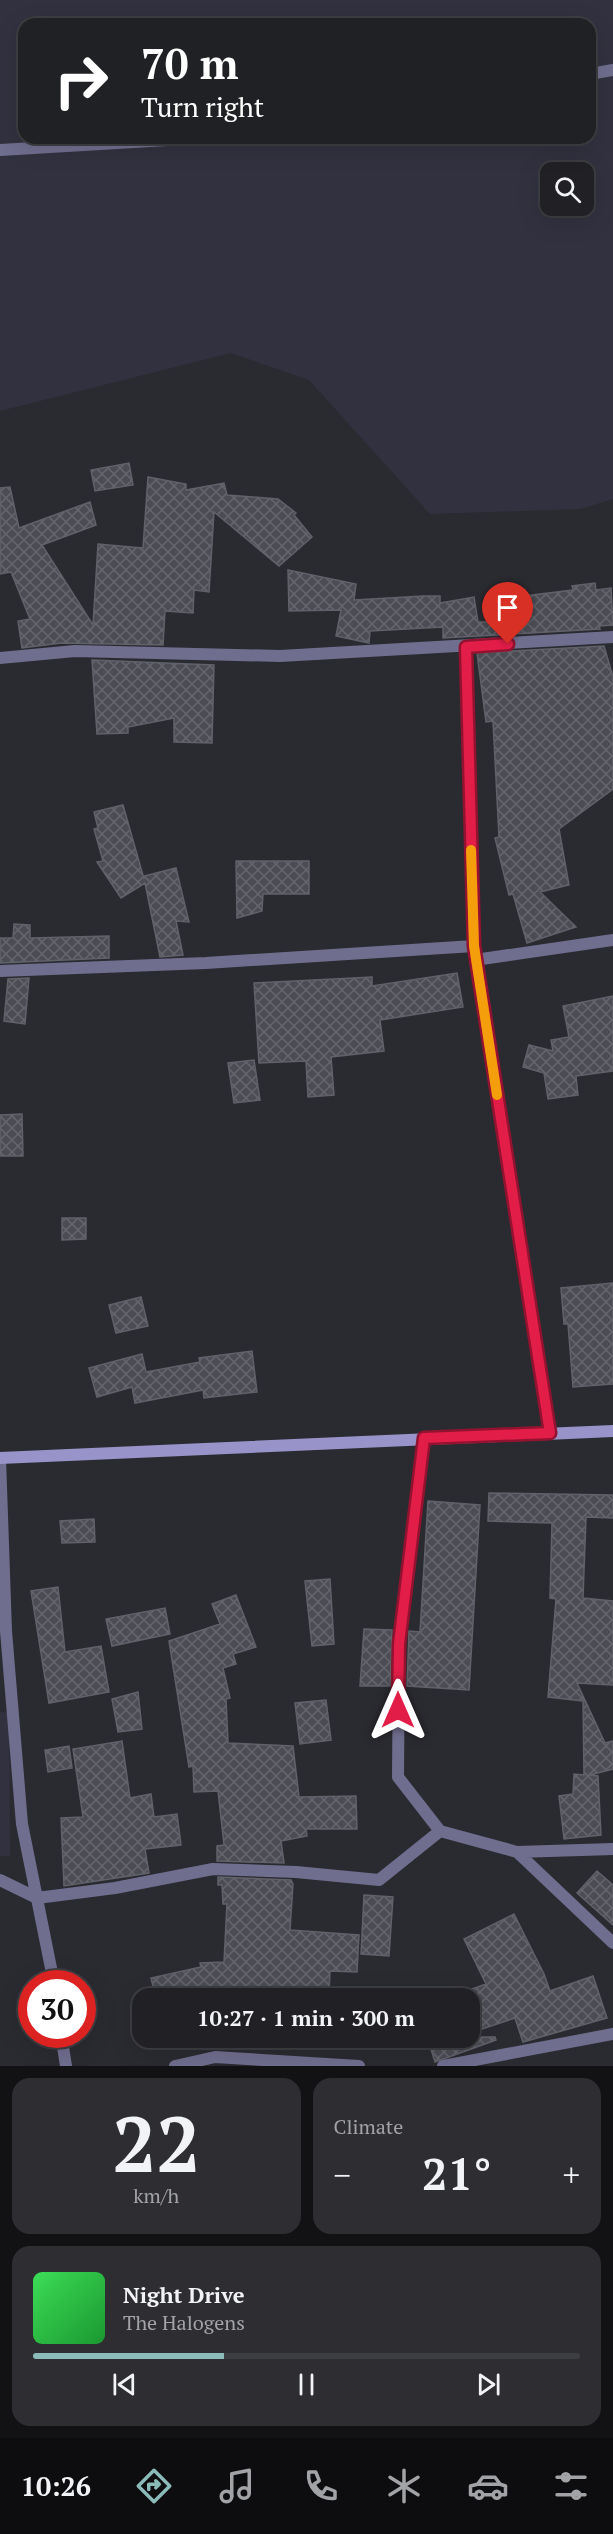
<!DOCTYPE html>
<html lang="en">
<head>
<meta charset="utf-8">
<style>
	:root { --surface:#202025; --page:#2d2d32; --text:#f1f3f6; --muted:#a2a3a7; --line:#3d3e42; --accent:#8bbbb9 }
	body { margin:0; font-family:"PT Serif",serif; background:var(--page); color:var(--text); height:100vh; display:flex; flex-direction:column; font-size:22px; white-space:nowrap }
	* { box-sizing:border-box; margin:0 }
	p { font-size:20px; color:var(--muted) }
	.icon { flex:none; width:33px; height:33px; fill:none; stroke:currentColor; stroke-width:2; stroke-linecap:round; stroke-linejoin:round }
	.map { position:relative; height:2066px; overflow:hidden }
	.details { display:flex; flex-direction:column; gap:12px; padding:12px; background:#121214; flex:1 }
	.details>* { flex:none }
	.banner { position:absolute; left:18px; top:18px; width:578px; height:126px; border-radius:18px; box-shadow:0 6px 24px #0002,0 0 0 2px var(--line); background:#202124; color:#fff; overflow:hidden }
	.tools { position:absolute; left:540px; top:162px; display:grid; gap:12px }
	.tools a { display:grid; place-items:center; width:54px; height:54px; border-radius:12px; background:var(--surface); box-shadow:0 6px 24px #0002,0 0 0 2px var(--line); font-size:30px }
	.speed { position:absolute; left:18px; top:1970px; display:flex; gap:12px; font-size:30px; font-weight:700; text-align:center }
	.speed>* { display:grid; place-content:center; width:78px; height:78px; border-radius:50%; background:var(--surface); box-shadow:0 6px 24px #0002,0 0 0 2px var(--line); line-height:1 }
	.speed .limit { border:9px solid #d22; background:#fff; color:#111 }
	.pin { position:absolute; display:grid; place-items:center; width:51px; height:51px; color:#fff; margin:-62px -26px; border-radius:50% 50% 50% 0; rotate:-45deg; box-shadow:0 0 6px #0007 }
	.pin .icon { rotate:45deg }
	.me { position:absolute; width:66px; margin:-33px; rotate:0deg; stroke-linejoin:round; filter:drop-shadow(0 0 4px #0008) }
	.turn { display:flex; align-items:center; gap:21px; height:126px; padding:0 24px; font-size:27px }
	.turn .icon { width:78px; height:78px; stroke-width:2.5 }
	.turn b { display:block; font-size:42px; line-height:51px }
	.big { font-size:45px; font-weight:700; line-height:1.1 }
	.details .tile { flex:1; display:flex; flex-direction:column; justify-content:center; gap:9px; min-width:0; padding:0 21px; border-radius:18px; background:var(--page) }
	.details .dial { align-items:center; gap:0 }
	.dial b { font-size:78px; line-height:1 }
	.song { display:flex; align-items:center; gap:18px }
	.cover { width:72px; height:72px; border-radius:9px; background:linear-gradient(135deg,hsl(130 70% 55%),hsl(130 70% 35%)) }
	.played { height:6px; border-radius:3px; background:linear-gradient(90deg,var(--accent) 35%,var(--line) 35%) }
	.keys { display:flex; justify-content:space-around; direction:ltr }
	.heat { display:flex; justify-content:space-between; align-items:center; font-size:33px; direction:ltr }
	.details .tiles { flex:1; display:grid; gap:12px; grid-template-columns:1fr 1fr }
	.tile:last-child { grid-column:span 2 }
	.trip { position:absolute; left:132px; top:1988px; width:348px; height:60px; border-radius:18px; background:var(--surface); box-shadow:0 6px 24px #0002,0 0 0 2px var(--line); font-weight:700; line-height:60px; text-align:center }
	.menu { display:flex; height:96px; justify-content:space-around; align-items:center; background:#0d0d0f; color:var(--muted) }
	.menu .icon { width:42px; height:42px }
	.menu .active { color:var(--accent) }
	.menu b { font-size:27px; color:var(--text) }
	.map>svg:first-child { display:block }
	.built { fill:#32313f; fill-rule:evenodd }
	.building { fill:url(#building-cross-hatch); stroke:#61616a; stroke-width:1.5 }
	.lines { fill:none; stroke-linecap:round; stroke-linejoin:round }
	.minor { stroke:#706e8e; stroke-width:12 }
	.secondary { stroke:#9893c8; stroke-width:12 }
	.route-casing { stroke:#92132f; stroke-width:15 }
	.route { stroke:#e11d48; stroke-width:10 }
	.slow { stroke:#f59e0b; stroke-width:10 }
</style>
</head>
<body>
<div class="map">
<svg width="613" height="2066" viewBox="0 0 613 2066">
	<defs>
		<pattern id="building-cross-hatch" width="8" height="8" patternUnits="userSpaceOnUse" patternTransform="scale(1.5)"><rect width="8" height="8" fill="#4c4c55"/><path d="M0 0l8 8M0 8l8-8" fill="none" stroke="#66666e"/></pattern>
	</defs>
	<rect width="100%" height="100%" fill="#2a2a31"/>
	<!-- built -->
	<path class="built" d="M0 0H613V499L581 509 430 514 309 380 231 353 0 411ZM24 24H590V138H24ZM550 172H584V206H550Z
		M0 1712 9 1713 10 1856H0Z"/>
	<!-- building -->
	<path class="building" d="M129 463 133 485 95 491 91 470Z
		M148 477 186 484V490L224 483 227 495 278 499 296 513 294 515 312 537 279 566 214 512 209 592 194 590 193 613 165 611 163 645 61 643 22 648 18 621 30 619 11 572 0 574V488L10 487 19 528 90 502 96 525 42 545 93 625 98 544 143 548Z
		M288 570 356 584 354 600 423 596H440V603L474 597 478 622H519L516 597 573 590 572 586 595 583 596 590 611 588 613 625 599 626 600 629 443 638V627L370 631 369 643 336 636 341 610 289 611Z
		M604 646 613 677V789L559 829 569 885 540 892 576 927 527 943 513 894 509 895 495 838 499 837 493 721 486 722 477 653Z
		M92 660 214 665 212 743 174 742V718L128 727V733L97 734Z
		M123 805 144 879V876L176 868 189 922 176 921 183 955 160 957 145 883 121 898 97 862 103 861 94 829 98 828 94 812Z
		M236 861H309V894H263L262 911 237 918Z
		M14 924 30 925V938L109 936V958L0 963V938H13Z
		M457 973 463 1007 380 1020 384 1051 331 1057 334 1095 308 1097 306 1061 259 1063 254 983 372 977V986Z
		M29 978 25 1024 4 1021 8 979Z
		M613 996V1071L576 1076 578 1095 548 1099 544 1073 523 1067 529 1045 553 1051 551 1040 569 1037 563 1006Z
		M254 1060 260 1100 234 1103 228 1063Z
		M22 1114 23 1156H0V1115Z
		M62 1218H86V1239L62 1240Z
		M613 1283V1384L573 1387 568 1324H564L561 1288Z
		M141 1297 148 1326 116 1333 109 1305Z
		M252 1351 257 1392 204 1398 203 1390 135 1403 132 1387 97 1397 89 1368 142 1354 146 1372 200 1362 199 1358Z
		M489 1493 613 1495V1518L586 1517 583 1598 613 1601V1685L577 1683 605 1743 613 1741V1769L590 1775 598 1776 601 1835 564 1839 559 1796 573 1794 574 1774 584 1775 583 1701 548 1697 556 1599 550 1598 552 1523 488 1521Z
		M428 1501 480 1505 469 1690 407 1686 409 1631 420 1632Z
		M94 1519 95 1542 62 1543 60 1521Z
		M330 1579 334 1644 312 1646 305 1581Z
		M58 1587 65 1652 101 1646 109 1692 49 1703 31 1591Z
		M236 1595 256 1647 233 1654 236 1664 223 1668 230 1698 226 1699 228 1743 293 1746 299 1797 356 1796 357 1829H306L307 1836 281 1841 284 1863 217 1861V1846L224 1845 218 1791 194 1792 193 1766 189 1767 169 1641 220 1624 212 1604Z
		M165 1608 170 1634 112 1646 106 1619Z
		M364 1629 392 1630 390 1686H360Z
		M138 1692 142 1729 118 1732 112 1699Z
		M326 1700 331 1740 300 1744 295 1703Z
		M122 1741 130 1798 151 1794 154 1817 177 1814 181 1845 145 1849 149 1873 64 1886 61 1818 83 1817 73 1749Z
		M69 1746 72 1768 48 1772 45 1750Z
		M597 1871 613 1885V1925L577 1893Z
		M218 1877 291 1880 293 1884 290 1930 359 1935 357 1972 330 1971 329 1994 307 1993V1998H156L151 1978 201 1967 200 1963 224 1962 227 1904H223L222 1885H218Z
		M364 1895 393 1897 389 1956 361 1954Z
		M514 1914 544 1974 550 1991 593 1976 607 2018 523 2042 515 2018 470 2033V1998H447L486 1984 464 1939Z
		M164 2037H306L305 2046 266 2045V2043Z
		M427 2037H495L496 2040 435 2062Z"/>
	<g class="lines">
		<!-- minor -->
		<path class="minor" d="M590 74 613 70
			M0 150 201 138
			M466 647 474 946 550 1433
			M0 658 75 651 280 656 613 637
			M475 960 613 940
			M0 971 206 963 474 946
			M424 1439 399 1644 398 1777 440 1831 517 1852 613 1849
			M0 1458 6 1631 22 1824 54 1983
			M517 1852 613 1943
			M0 1880 37 1898 115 1888 213 1869 296 1872 379 1880 440 1831
			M61 2034 66 2066
			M175 2066 215 2057 359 2066
			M443 2066 613 2034"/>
		<!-- secondary -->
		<path class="secondary" d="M0 1458 613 1431"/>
	</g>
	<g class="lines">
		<defs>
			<path id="route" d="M398 1710 399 1644 424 1438 550 1433 474 946 466 647 508 644"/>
		</defs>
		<!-- route casing -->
		<use href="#route" class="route-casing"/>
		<!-- route -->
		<use href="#route" class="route"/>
		<!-- slow -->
		<path class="slow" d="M471 850 474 946 497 1095"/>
	</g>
</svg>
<div class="tools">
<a><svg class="icon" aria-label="search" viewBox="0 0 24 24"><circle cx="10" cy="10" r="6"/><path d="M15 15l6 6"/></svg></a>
</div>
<div class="speed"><div class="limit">30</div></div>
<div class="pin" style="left:508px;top:644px;background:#d93025"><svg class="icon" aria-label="arrive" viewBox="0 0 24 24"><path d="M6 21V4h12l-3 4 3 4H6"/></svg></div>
<svg class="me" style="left:398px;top:1710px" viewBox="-20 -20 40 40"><path d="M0-17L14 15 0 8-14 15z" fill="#e11d48" stroke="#fff" stroke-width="4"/></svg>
<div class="trip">10:27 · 1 min · 300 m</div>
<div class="banner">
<div class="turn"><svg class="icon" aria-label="right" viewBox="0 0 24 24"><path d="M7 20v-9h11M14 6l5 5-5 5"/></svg><div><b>70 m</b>Turn right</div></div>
</div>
</div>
<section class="details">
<div class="tiles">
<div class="tile dial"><b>22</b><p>km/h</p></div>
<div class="tile"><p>Climate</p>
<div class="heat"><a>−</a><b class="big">21°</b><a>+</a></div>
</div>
<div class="tile">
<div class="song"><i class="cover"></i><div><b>Night Drive</b><p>The Halogens</p></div></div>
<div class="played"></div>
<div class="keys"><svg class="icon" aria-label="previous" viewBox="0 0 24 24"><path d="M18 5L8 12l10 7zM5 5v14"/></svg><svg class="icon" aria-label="pause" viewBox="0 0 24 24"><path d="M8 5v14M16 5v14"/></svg><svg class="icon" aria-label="next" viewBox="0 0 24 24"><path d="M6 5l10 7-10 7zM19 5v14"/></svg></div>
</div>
</div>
</section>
<nav class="menu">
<b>10:26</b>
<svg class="icon active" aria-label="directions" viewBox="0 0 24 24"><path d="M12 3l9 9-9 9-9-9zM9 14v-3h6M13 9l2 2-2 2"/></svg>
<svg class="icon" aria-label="music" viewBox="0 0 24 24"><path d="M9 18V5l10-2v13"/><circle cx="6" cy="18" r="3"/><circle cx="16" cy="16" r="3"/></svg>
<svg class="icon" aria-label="phone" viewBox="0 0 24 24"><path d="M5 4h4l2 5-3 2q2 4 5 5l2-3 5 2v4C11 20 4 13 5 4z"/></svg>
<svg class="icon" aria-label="climate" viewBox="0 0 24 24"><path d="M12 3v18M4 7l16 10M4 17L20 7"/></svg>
<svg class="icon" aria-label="car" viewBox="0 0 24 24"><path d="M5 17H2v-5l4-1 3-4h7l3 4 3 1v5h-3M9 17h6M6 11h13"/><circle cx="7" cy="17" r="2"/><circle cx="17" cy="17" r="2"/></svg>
<svg class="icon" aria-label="filters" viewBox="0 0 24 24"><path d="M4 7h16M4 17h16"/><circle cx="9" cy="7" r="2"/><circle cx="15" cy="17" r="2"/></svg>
</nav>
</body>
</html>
